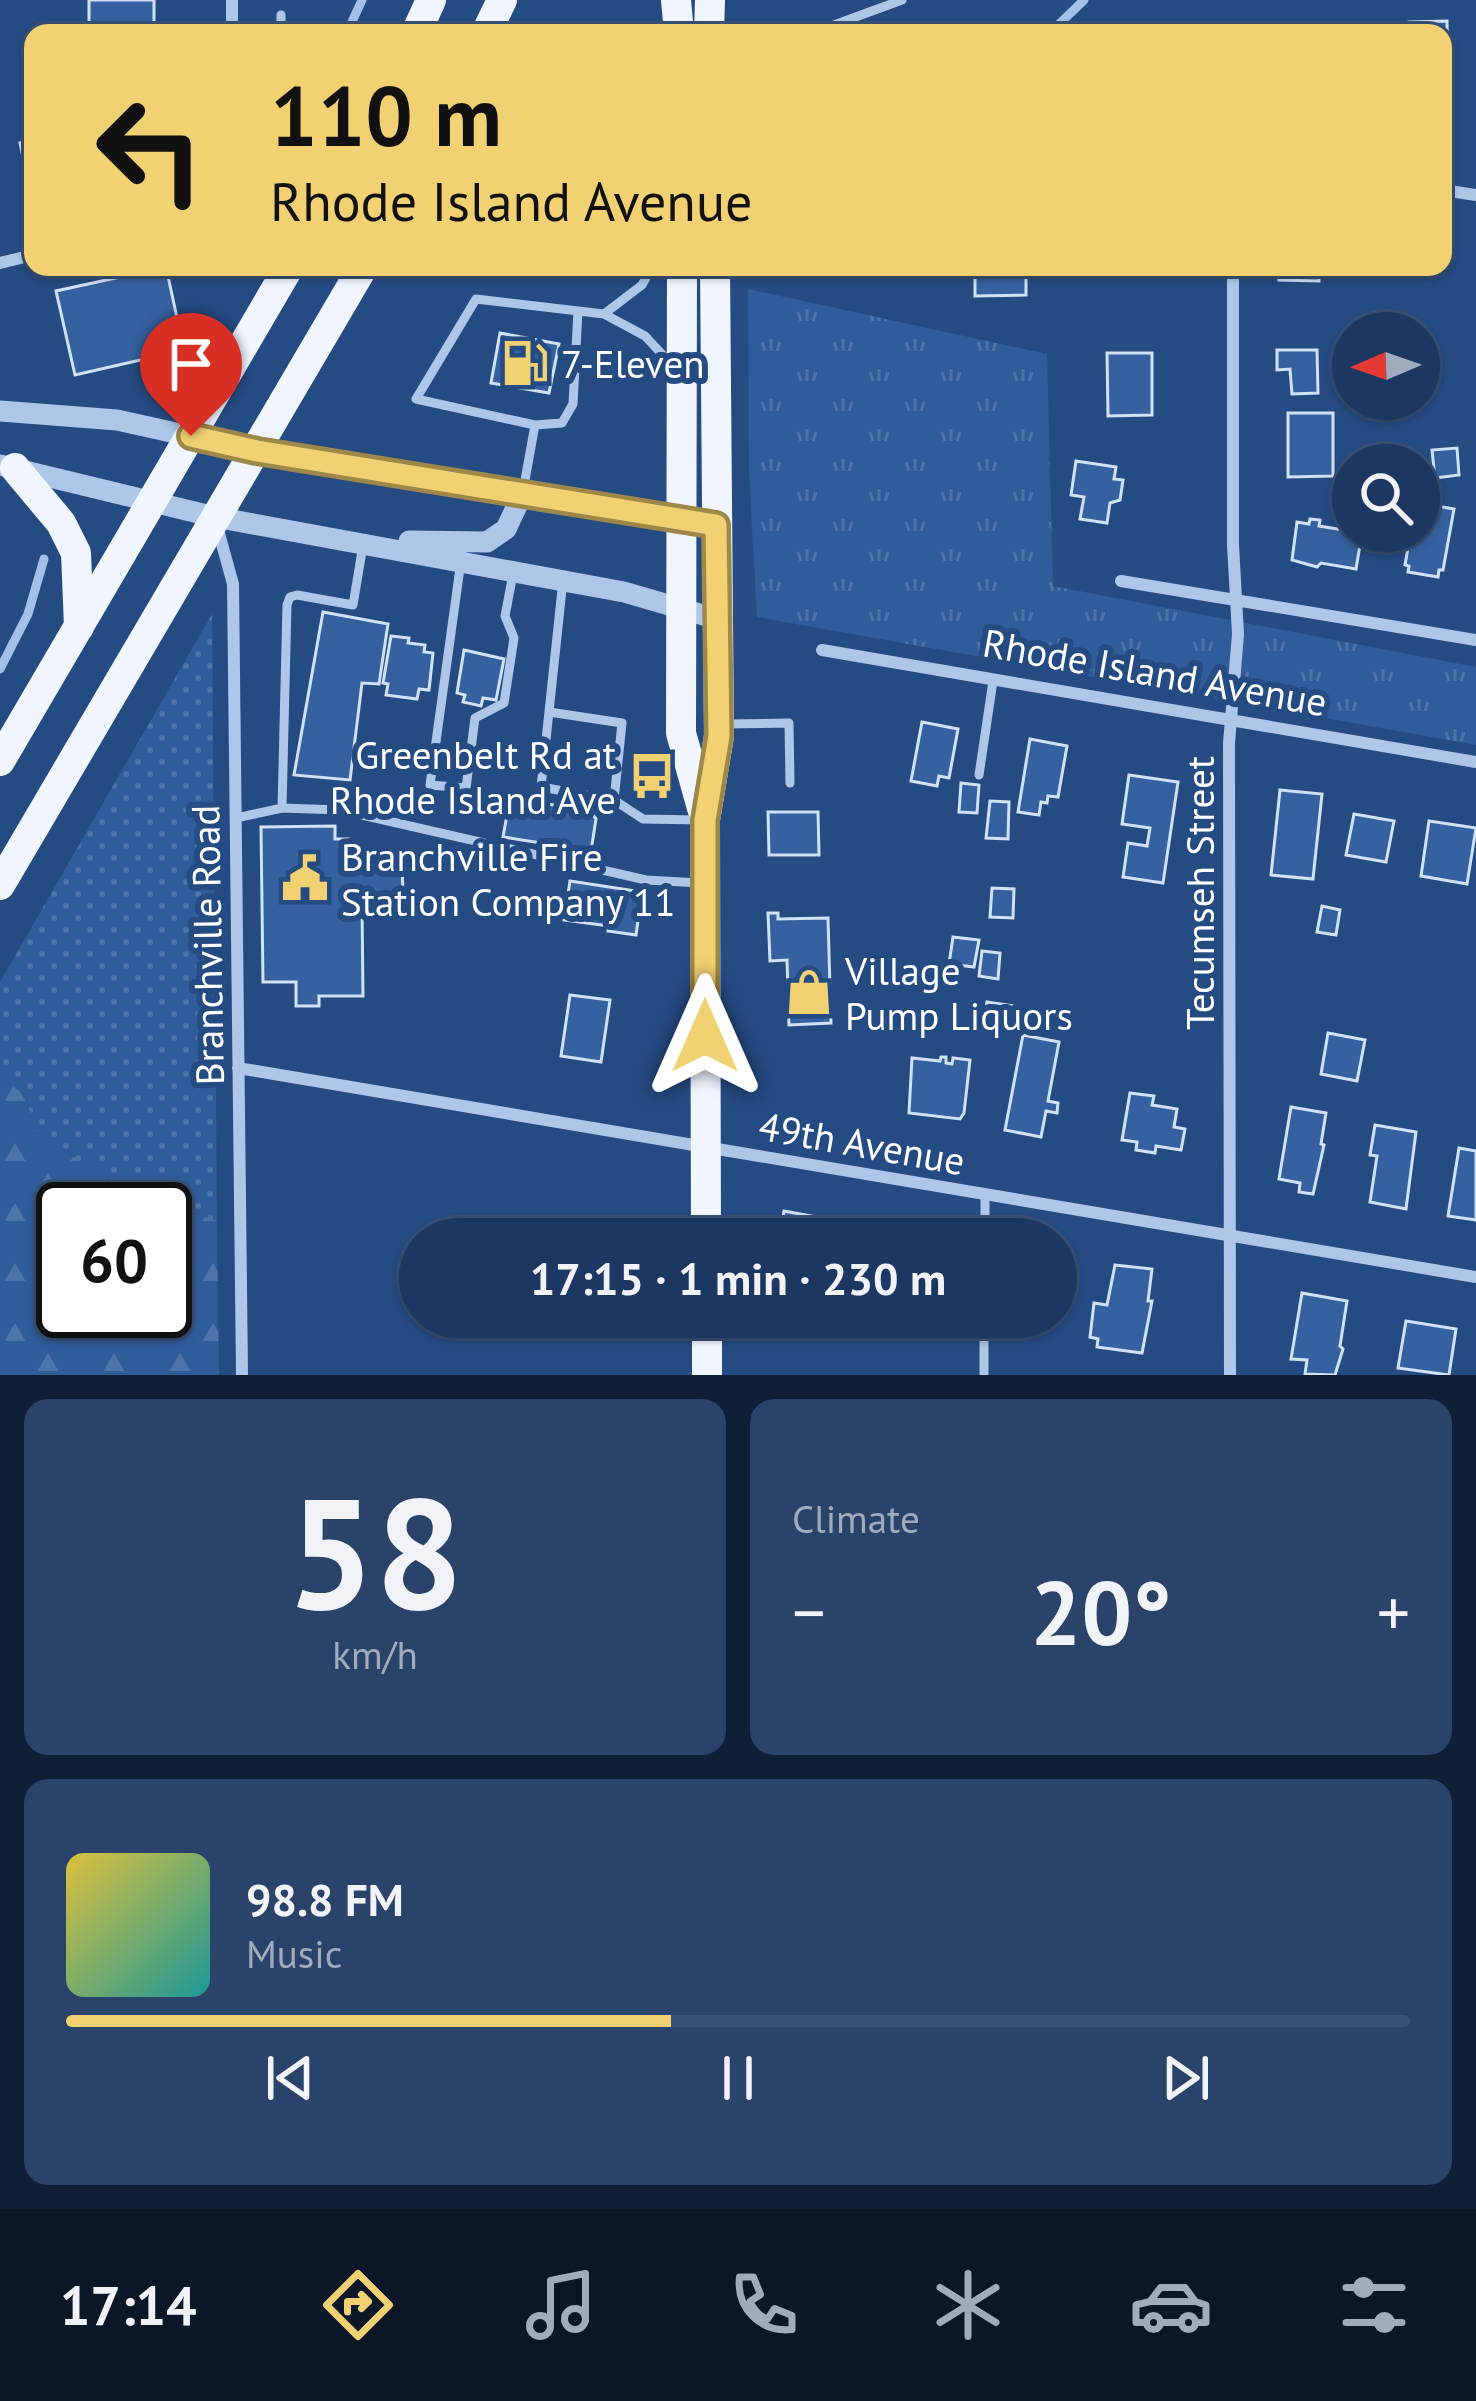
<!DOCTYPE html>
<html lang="en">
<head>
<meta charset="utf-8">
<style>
	:root { --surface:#1c3862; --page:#29436b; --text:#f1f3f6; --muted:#a0acbe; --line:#3a5277; --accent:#f1d172 }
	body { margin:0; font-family:"PT Sans",sans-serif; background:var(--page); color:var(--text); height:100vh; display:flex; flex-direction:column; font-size:45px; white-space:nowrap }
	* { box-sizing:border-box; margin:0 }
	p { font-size:39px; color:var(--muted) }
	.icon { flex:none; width:66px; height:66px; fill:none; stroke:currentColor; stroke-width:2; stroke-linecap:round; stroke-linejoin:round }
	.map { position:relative; height:1375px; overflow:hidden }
	.drawer { display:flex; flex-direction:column; gap:24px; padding:24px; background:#0f1f36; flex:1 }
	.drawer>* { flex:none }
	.banner { position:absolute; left:24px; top:24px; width:1428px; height:252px; border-radius:24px; box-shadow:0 3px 9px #0004,0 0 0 3px var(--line); background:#f1d172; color:#111; overflow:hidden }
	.needle { width:78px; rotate:268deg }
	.controls { position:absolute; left:1332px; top:312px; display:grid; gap:24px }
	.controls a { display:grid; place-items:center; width:108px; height:108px; border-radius:50%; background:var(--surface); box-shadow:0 3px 9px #0004,0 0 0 3px var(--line); font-size:60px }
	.speed { position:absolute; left:36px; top:1182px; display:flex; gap:24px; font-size:60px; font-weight:700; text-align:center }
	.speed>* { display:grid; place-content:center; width:156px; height:156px; border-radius:50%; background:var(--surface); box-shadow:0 3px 9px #0004,0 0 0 3px var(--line); line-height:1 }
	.speed .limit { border:6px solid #111; border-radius:18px; background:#fff; color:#111 }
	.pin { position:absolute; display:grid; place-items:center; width:102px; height:102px; color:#fff; margin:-123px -51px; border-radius:50% 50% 50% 0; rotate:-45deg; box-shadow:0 0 12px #0007 }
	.pin .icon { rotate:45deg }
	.me { position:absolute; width:132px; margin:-66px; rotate:0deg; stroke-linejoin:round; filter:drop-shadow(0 0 9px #0008) }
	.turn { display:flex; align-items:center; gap:42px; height:252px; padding:0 48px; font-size:54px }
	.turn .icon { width:156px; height:156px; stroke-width:2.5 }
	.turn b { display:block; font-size:84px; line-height:102px }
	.big { font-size:90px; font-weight:700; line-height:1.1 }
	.drawer .card { flex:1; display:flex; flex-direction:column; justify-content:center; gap:18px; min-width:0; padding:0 42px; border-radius:24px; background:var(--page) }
	.drawer .dial { align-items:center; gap:0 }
	.dial b { font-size:156px; line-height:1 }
	.song { display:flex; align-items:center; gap:36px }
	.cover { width:144px; height:144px; border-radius:18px; background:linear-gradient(135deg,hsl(50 70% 55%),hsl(180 70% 35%)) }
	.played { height:12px; border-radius:6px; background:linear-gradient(90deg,var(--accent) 45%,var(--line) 45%) }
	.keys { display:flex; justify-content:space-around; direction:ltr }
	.heat { display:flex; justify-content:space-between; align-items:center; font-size:66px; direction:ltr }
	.drawer .tiles { flex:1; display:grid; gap:24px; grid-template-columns:1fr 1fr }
	.card:last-child { grid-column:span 2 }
	.trip { position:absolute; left:399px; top:1218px; width:678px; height:120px; border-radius:60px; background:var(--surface); box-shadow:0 3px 9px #0004,0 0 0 3px var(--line); font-weight:700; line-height:120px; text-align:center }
	.tabs { display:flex; height:192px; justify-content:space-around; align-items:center; background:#0b1627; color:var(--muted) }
	.tabs .icon { width:84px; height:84px }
	.tabs .current { color:var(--accent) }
	.tabs b { font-size:54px; color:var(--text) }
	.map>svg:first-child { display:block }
	.grass { fill:url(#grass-dots) }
	.forest { fill:url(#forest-firs); fill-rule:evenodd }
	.park { fill:url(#park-tufts) }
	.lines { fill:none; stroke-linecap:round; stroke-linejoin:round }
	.stream { stroke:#a2c0e8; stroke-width:9 }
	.building { fill:#3561a0; stroke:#d1e1f6; stroke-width:3 }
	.service { stroke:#aec6e8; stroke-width:9 }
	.minor { stroke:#aec6e8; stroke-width:12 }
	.tertiary { stroke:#aec6e8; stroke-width:21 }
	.primary { stroke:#f0f5fe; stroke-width:30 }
	.route-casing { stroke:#9d884a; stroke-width:30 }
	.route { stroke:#f1d172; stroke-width:21 }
	.labels { text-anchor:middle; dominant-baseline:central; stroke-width:12; stroke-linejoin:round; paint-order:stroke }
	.poi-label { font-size:39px; fill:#fff; stroke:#254b83; text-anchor:start }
	.street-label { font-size:39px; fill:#fff; stroke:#254b83 }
</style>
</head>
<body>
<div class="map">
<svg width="1476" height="1375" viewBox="0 0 1476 1375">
	<defs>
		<pattern id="grass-dots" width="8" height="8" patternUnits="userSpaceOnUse" patternTransform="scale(3)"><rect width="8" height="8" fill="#2f5c9b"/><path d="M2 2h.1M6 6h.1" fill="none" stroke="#4e74aa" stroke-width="1.8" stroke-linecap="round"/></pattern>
		<pattern id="forest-firs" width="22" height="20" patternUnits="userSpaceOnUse" patternTransform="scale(3)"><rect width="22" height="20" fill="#2f5c9b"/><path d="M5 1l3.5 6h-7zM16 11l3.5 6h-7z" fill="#4e74aa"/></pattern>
		<pattern id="park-tufts" width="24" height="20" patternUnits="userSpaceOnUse" patternTransform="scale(3)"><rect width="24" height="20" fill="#2f5c9b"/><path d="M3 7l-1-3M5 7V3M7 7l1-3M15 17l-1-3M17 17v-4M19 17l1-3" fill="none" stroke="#4e74aa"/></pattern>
	</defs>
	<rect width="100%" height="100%" fill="#254b83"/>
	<!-- grass -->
	<path class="grass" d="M212 614 217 1221 141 1195 60 1149 35 1127 24 1095 0 1076V982Z"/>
	<!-- forest -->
	<path class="forest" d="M0 1076 24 1095 35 1127 60 1149 141 1195 217 1221 219 1375H0ZM63 1209H165V1311H63Z"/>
	<!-- park -->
	<path class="park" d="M748 289 1047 354 1053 586 1476 667V745L757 617 749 473Z"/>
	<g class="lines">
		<!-- stream -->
		<path class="stream" d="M347 33 362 0
			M1050 33 1084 0
			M0 669 28 614 44 559"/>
	</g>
	<!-- building -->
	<path class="building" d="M89 0H154V30L89 33Z
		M1447 21 1448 99H1443V33H1409V22Z
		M33 140V191H30L20 143Z
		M166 267 184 350 75 375 56 291Z
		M975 267H1026V295L975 296Z
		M1278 267H1318L1319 281 1279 280Z
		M500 333 559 344 549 393 491 383Z
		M1277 350H1317L1318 393 1292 394 1290 369 1277 370Z
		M1107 353H1152V415L1108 416Z
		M1288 413H1333V476L1288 477Z
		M1457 448 1459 475 1435 478 1432 450Z
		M1076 461 1116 467 1114 479 1123 480 1120 500 1110 503 1107 523 1080 519 1084 497 1071 495Z
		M1419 503 1454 509 1443 570H1439L1438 577 1408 572 1409 566 1405 565 1411 531H1419Z
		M1310 519 1320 520 1319 526 1362 533 1356 569 1321 563 1317 567 1292 560 1297 522 1309 524Z
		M323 612 388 624 379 684 362 683 350 780 294 775Z
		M391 636 409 638 408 643 425 645 424 652 433 653 429 690 419 689 417 699 386 695 388 684 383 683Z
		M464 650 504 659 496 700 483 698 481 706 463 702 465 695 457 693Z
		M922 722 958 729 949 778 939 776 937 786 911 781Z
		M1030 739 1067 746 1058 797 1048 796 1047 803 1041 802 1039 815 1018 812Z
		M1129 775 1178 782 1163 883 1123 877 1128 843 1147 846 1150 828 1122 824Z
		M961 783 979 785 977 813 959 812Z
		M1280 790 1322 794 1313 879 1271 875Z
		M510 798 590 811 596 819 591 851 503 837Z
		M990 801 1009 802 1008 839 986 838Z
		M768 812H818L819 855H769Z
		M1354 814 1394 821 1386 862 1346 855Z
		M1429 821 1476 828 1467 884 1421 876Z
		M335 826V839H348V849H402L403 906H362L363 996H319V1006H296V982H263L261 827Z
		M570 881 642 892 636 935 608 931 609 926 564 920Z
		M992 888 1014 889 1013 918 990 917Z
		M1322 906 1340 910 1336 935 1317 932Z
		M768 913H778V919L828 918 831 1023 789 1025 787 960 770 961Z
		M953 937 979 940 974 967 949 964Z
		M982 951 1000 953 998 979 979 976Z
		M570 995 610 1000 601 1062 561 1056Z
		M987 1002 1014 1006 1009 1034 982 1030Z
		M1328 1033 1365 1040 1357 1081 1321 1074Z
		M1023 1035 1059 1042 1048 1101 1058 1103 1057 1113 1046 1111 1041 1137 1005 1130Z
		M941 1057H946V1063L952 1064 953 1058 970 1060 964 1113 960 1119 909 1113 912 1058 940 1061Z
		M1130 1093 1154 1096 1152 1105 1177 1109 1174 1127 1185 1129 1181 1150 1156 1146 1155 1153 1136 1150 1137 1142 1122 1140Z
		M1291 1107 1326 1113 1321 1144 1324 1145 1313 1194 1299 1192 1300 1183 1279 1179Z
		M1375 1125 1416 1132 1406 1209 1370 1202 1377 1156 1370 1155Z
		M1459 1148 1476 1151V1220L1448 1216Z
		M784 1211 822 1218 819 1239H774L775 1235H780Z
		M1115 1265 1152 1269 1148 1301H1152L1142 1353 1097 1347 1098 1339 1090 1337 1094 1303 1107 1305Z
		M1302 1293 1347 1301 1340 1346 1343 1349 1335 1375 1305 1374 1307 1360 1291 1359Z
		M1406 1321 1456 1329 1449 1375 1398 1368Z"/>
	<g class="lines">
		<!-- service -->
		<path class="service" d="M281 33V15
			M812 33 902 0
			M578 311 573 404 562 423 535 425 416 399 476 299 604 314 645 336 675 368
			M604 314 642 285 652 267
			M523 491 535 425
			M461 561 430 785 466 788 475 718 504 703 514 638 505 616 513 574
			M563 580 541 787 614 800 643 819 699 820
			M549 712 622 723 614 800
			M725 724 789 723 790 783
			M979 775 993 681
			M282 808 287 605 290 597 297 595 353 605 363 545
			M236 818 282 808 340 810 646 880 700 883
			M985 1239V1194
			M984 1375V1317"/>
		<!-- minor -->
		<path class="minor" d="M232 0V33
			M1443 190 1476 195
			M0 263 33 255
			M217 526 233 584 242 1375
			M1121 581 1476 640
			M822 650 1476 762
			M238 1068 1476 1277
			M1230 1375 1229 743 1238 634 1233 545V267"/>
		<!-- tertiary -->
		<path class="tertiary" d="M0 411 117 420 257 451 716 525
			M0 465 215 517 624 592 717 619
			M409 541 487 542 506 529 522 495"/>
		<!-- primary -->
		<path class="primary" d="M676 0 679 33
			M416 33 431 0
			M486 33 502 0
			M709 33 710 0
			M682 267 681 733 702 808
			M15 468 61 523 76 553 79 627
			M0 761 289 267
			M0 885 363 267
			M706 1239 705 820 719 736 715 267
			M707 1317V1375"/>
	</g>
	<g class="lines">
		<defs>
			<path id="route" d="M191 436 257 451 716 525 719 736 705 820V1036"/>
		</defs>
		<!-- route casing -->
		<use href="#route" class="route-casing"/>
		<!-- route -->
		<use href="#route" class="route"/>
	</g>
	<!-- icons -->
	<defs>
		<symbol id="fuel-bare" viewBox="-9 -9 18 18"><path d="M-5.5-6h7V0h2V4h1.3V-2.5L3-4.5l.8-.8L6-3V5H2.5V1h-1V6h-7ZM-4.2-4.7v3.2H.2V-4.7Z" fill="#f1d172" stroke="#254b83" stroke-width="2.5" paint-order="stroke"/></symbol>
		<symbol id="bus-bare" viewBox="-9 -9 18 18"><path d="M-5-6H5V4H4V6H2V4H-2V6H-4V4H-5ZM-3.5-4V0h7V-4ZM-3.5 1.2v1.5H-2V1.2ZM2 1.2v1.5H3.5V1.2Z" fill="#f1d172" stroke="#254b83" stroke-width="2.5" paint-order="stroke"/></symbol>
		<symbol id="civic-bare" viewBox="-9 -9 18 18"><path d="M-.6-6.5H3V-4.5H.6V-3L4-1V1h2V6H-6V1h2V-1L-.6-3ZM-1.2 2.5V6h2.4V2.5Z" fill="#f1d172" stroke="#254b83" stroke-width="2.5" paint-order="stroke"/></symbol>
		<symbol id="shop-bare" viewBox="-9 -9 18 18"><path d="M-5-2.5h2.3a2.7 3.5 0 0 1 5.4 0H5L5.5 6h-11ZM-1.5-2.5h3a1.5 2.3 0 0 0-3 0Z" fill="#f1d172" stroke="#254b83" stroke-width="2.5" paint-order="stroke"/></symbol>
	</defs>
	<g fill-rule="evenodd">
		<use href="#fuel-bare" x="492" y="330" width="66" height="66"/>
		<use href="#bus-bare" x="619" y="743" width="66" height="66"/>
		<use href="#civic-bare" x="272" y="845" width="66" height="66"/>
		<use href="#shop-bare" x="776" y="959" width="66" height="66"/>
	</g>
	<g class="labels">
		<!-- poi labels -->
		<g class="poi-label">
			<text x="561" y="363">7-Eleven</text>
			<text x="616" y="754" text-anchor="end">Greenbelt Rd at<tspan x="616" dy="45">Rhode Island Ave</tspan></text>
			<text x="341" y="856">Branchville Fire<tspan x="341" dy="45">Station Company 11</tspan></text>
			<text x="845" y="970">Village<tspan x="845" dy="45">Pump Liquors</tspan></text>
		</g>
		<!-- street labels -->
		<g class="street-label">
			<text transform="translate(1155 672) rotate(10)">Rhode Island Avenue</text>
			<text transform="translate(1199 893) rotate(-90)">Tecumseh Street</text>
			<text transform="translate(207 945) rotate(-91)">Branchville Road</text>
			<text transform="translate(862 1143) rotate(10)">49th Avenue</text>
		</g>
	</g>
</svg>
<div class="controls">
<a><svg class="needle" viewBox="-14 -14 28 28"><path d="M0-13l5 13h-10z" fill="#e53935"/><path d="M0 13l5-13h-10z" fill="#a0acbe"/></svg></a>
<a><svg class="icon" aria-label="search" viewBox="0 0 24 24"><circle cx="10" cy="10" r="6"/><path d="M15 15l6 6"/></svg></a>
</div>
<div class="speed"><div class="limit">60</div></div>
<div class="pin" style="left:191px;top:436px;background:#d93025"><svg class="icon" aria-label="arrive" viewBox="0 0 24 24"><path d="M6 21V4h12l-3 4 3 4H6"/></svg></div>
<svg class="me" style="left:705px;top:1036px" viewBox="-20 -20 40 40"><path d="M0-17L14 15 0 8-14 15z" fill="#f1d172" stroke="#fff" stroke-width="4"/></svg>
<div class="trip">17:15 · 1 min · 230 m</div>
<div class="banner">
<div class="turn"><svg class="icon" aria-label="left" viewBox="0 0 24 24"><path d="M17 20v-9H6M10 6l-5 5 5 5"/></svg><div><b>110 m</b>Rhode Island Avenue</div></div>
</div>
</div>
<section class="drawer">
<div class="tiles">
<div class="card dial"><b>58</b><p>km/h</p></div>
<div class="card"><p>Climate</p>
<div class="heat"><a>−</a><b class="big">20°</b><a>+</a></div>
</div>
<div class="card">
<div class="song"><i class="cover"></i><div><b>98.8 FM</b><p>Music</p></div></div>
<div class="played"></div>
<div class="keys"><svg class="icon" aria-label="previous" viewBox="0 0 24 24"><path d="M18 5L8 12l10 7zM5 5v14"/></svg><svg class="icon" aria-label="pause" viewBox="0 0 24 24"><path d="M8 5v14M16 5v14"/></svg><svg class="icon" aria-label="next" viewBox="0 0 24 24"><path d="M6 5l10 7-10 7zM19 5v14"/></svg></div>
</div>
</div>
</section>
<nav class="tabs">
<b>17:14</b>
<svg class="icon current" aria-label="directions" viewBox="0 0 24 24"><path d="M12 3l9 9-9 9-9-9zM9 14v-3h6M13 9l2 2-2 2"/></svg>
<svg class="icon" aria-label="music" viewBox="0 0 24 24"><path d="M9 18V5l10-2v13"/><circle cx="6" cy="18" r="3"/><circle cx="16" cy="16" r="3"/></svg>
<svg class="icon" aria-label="phone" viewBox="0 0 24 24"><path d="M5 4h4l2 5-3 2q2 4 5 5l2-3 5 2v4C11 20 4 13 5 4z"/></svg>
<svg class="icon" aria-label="climate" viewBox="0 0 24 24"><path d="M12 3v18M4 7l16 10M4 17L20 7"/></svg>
<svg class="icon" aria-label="car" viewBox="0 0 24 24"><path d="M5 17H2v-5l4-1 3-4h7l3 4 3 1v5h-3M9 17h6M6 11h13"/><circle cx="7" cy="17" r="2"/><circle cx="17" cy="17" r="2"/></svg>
<svg class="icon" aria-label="filters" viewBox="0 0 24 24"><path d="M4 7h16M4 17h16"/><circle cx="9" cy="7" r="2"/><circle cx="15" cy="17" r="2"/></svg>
</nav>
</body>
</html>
